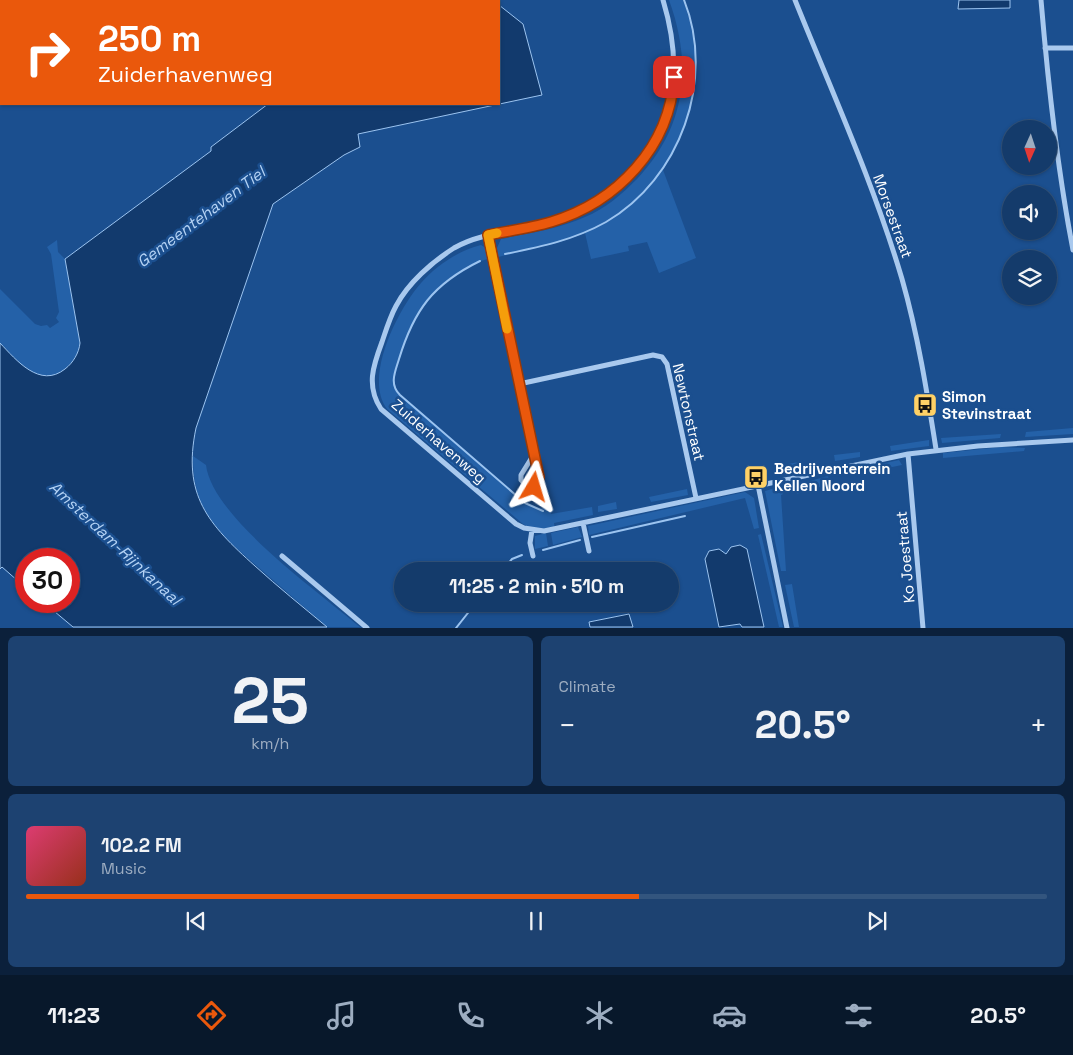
<!DOCTYPE html>
<html lang="en">
<head>
<meta charset="utf-8">
<style>
	:root { --surface:#143b6b; --page:#1d4271; --text:#f1f3f6; --muted:#9dadc1; --line:#33557e; --accent:#ea580c }
	body { margin:0; font-family:"Space Grotesk",sans-serif; background:var(--page); color:var(--text); height:100vh; display:flex; flex-direction:column; font-size:19px; white-space:nowrap }
	* { box-sizing:border-box; margin:0 }
	p { font-size:16px; color:var(--muted) }
	.icon { flex:none; width:28px; height:28px; fill:none; stroke:currentColor; stroke-width:2; stroke-linecap:round; stroke-linejoin:round }
	.map { position:relative; height:628px; overflow:hidden }
	.panel { display:flex; flex-direction:column; gap:8px; padding:8px; background:#0b203b; flex:1 }
	.panel>* { flex:none }
	.guide { position:absolute; left:0px; top:0px; width:500px; height:105px; box-shadow:0 1px 4px #0004,0 0 0 1px var(--line); background:#ea580c; color:#fff; overflow:hidden }
	.needle { width:32px; rotate:183deg }
	.tools { position:absolute; left:1002px; top:120px; display:grid; gap:10px }
	.tools a { display:grid; place-items:center; width:55px; height:55px; border-radius:50%; background:var(--surface); box-shadow:0 1px 4px #0004,0 0 0 1px var(--line); font-size:25px }
	.speed { position:absolute; left:15px; top:548px; display:flex; gap:10px; font-size:25px; font-weight:700; text-align:center }
	.speed>* { display:grid; place-content:center; width:65px; height:65px; border-radius:50%; background:var(--surface); box-shadow:0 1px 4px #0004,0 0 0 1px var(--line); line-height:1 }
	.speed .limit { border:8px solid #d22; background:#fff; color:#111 }
	.pin { position:absolute; display:grid; place-items:center; width:42px; height:42px; color:#fff; margin:-21px; border-radius:10px; box-shadow:0 2px 8px #0006 }
	.me { position:absolute; width:55px; margin:-28px; rotate:7deg; stroke-linejoin:round; filter:drop-shadow(0 0 4px #0008) }
	.turn { display:flex; align-items:center; gap:18px; height:105px; padding:0 15px; font-size:22px }
	.turn .icon { width:65px; height:65px; stroke-width:2.5 }
	.turn b { display:block; font-size:35px; line-height:42px }
	.big { font-size:38px; font-weight:800; line-height:1.1 }
	.panel .widget { flex:1; display:flex; flex-direction:column; justify-content:center; gap:8px; min-width:0; padding:0 18px; border-radius:8px; background:var(--page) }
	.panel .dial { align-items:center; gap:0 }
	.dial b { font-size:65px; line-height:1 }
	.song { display:flex; align-items:center; gap:15px }
	.cover { width:60px; height:60px; border-radius:8px; background:linear-gradient(135deg,hsl(340 70% 55%),hsl(10 70% 35%)) }
	.played { height:5px; border-radius:2px; background:linear-gradient(90deg,var(--accent) 60%,var(--line) 60%) }
	.keys { display:flex; justify-content:space-around; direction:ltr }
	.heat { display:flex; justify-content:space-between; align-items:center; font-size:28px; direction:ltr }
	.panel .tiles { flex:1; display:grid; gap:8px; grid-template-columns:1fr 1fr }
	.widget:last-child { grid-column:span 2 }
	.trip { position:absolute; left:394px; top:562px; width:285px; height:50px; border-radius:25px; background:var(--surface); box-shadow:0 1px 4px #0004,0 0 0 1px var(--line); font-weight:800; line-height:50px; text-align:center }
	.menu { display:flex; height:80px; justify-content:space-around; align-items:center; background:#08182b; color:var(--muted) }
	.menu .icon { width:35px; height:35px }
	.menu .selected { color:var(--accent) }
	.menu b { font-size:22px; color:var(--text) }
	.map>svg:first-child { display:block }
	.green { fill:#2461a8 }
	.water { fill:#123a6d; stroke:#9cc4f0 }
	.lines { fill:none; stroke-linecap:round; stroke-linejoin:round }
	.stream { stroke:#9cc4f0; stroke-width:2 }
	.minor { stroke:#a9c9ee; stroke-width:5 }
	.route-casing { stroke:#983908; stroke-width:12 }
	.route { stroke:#ea580c; stroke-width:9 }
	.slow { stroke:#f59e0b; stroke-width:9 }
	.labels { text-anchor:middle; dominant-baseline:central; stroke-width:5; stroke-linejoin:round; paint-order:stroke }
	.street-label { font-size:15px; fill:#fff; stroke:#1b4f8f }
	.poi-label { font-size:15px; font-weight:bold; fill:#fff; stroke:#1b4f8f; text-anchor:start }
	.water-label { font-size:16px; font-style:italic; fill:#b5d3f5; stroke:#1b4f8f }
</style>
</head>
<body>
<div class="map">
<svg width="1073" height="628" viewBox="0 0 1073 628">
	<rect width="100%" height="100%" fill="#1b4f8f"/>
	<!-- green -->
	<path class="green" d="M669 0H683C705 58 696 118 663 170L696 258 659 273 647 242 628 246 629 251 591 259 585 233 557 243 498 257 497 248 501 239C529 233 559 229 585 217 605 209 622 194 637 179 686 127 693 66 669 0Z
		M57 240 58 252 65 259 80 343C79 353 73 363 65 369 40 389 16 360 0 343V289L35 324 41 326 47 325 50 328 59 322 56 318 59 312 51 254 47 247Z
		M481 245 489 250 491 258C441 271 412 312 400 359 398 367 393 378 395 386 398 393 405 399 410 404L525 502 533 507 549 509 551 514 592 507 593 515 554 523 555 530 530 528 523 524 387 409C363 378 398 309 421 283 437 265 458 251 481 245Z
		M1073 428V434L1025 437 1026 432Z
		M1001 434 1000 438 942 443 941 438Z
		M929 440V446L891 451 890 446Z
		M1002 447 1025 448 1024 451 943 458V453Z
		M860 452V457L835 461 834 455Z
		M193 456 206 465C212 517 320 593 360 627H327L220 534C200 510 193 486 193 456Z
		M899 460 902 465 858 474V469Z
		M799 462V469L778 473 776 466Z
		M828 476 830 484 797 494 795 485Z
		M782 486 783 494 781 495 786 571H781L765 491Z
		M687 489 688 495 651 502 649 497Z
		M745 492 754 498 759 528 754 529 745 498 589 535 588 526Z
		M616 502 617 509 598 512V506Z
		M578 527 582 537 553 545 551 533Z
		M546 533 548 546 535 549V536Z
		M761 534 783 627H779L758 535Z
		M792 584 799 627H794L785 585Z"/>
	<!-- water -->
	<path class="water" d="M346 0H493L495 1H345Z
		M959 0H1010V8L958 9Z
		M499 5 523 24 542 95 358 134 360 147 344 155 273 204 196 428C182 495 208 524 255 566 278 587 303 607 327 627H73L42 601H69V559H26V588L2 567 0 569V343C16 360 40 389 65 369 73 363 79 353 80 343L65 259 211 151V147L268 104H499Z
		M740 545 747 549 764 627H742L740 624 719 627 705 559 709 551 719 549 726 554 731 547Z
		M629 614 633 627H590L589 622Z"/>
	<g class="lines">
		<!-- stream -->
		<path class="stream" d="M505 254C540 247 574 240 606 222 680 179 716 80 684 0
			M480 261C433 284 414 310 399 359 395 372 389 384 400 395L525 503 543 511
			M592 537 685 516
			M543 550 580 540
			M502 571 512 559 522 555
			M456 628 475 604"/>
		<!-- minor -->
		<path class="minor" d="M663 0C694 102 656 188 552 221 520 232 484 231 454 248 432 262 408 283 396 306 390 317 386 330 382 342 373 366 366 386 381 409L516 524 524 528 544 531 908 454 978 446 1073 440
			M795 0C832 92 874 184 902 279 918 335 927 392 936 449
			M1041 0C1048 83 1057 168 1073 250
			M1045 48H1073
			M487 235 534 454 521 475V480L528 487 537 486 539 482 534 454
			M519 384 653 355 662 357 667 364 696 498
			M908 454 923 628
			M758 485 787 628
			M583 523 589 551
			M532 530 530 543 533 556
			M282 556 367 628"/>
	</g>
	<g class="lines">
		<defs>
			<path id="route" d="M534 487 537 486 539 477 488 235C508 231 531 228 551 222 617 202 670 147 674 77"/>
		</defs>
		<!-- route casing -->
		<use href="#route" class="route-casing"/>
		<!-- route -->
		<use href="#route" class="route"/>
		<!-- slow -->
		<path class="slow" d="M497 233 488 235 507 329"/>
	</g>
	<!-- icons -->
	<defs>
		<symbol id="bus-square" viewBox="-11 -11 22 22"><rect x="-9" y="-9" width="18" height="18" rx="4" fill="#ffd166" stroke="#1b4f8f"/><path d="M-5-6H5V4H4V6H2V4H-2V6H-4V4H-5ZM-3.5-4V0h7V-4ZM-3.5 1.2v1.5H-2V1.2ZM2 1.2v1.5H3.5V1.2Z" fill="#111"/></symbol>
	</defs>
	<g fill-rule="evenodd">
		<use href="#bus-square" x="911" y="391" width="28" height="28"/>
		<use href="#bus-square" x="742" y="463" width="28" height="28"/>
	</g>
	<g class="labels">
		<!-- street labels -->
		<g class="street-label">
			<text transform="translate(893 216) rotate(70)">Morsestraat</text>
			<text transform="translate(689 412) rotate(77)">Newtonstraat</text>
			<text transform="translate(439 441) rotate(41)">Zuiderhavenweg</text>
			<text transform="translate(905 557) rotate(-95)">Ko Joestraat</text>
		</g>
		<!-- poi labels -->
		<g class="poi-label">
			<text x="942" y="396">Simon<tspan x="942" dy="17">Stevinstraat</tspan></text>
			<text x="774" y="468">Bedrijventerrein<tspan x="774" dy="17">Kellen Noord</tspan></text>
		</g>
		<!-- water labels -->
		<g class="water-label">
			<text transform="translate(201 217) rotate(-37)">Gemeentehaven Tiel</text>
			<text transform="translate(115 543) rotate(43)">Amsterdam-Rijnkanaal</text>
		</g>
	</g>
</svg>
<div class="tools">
<a><svg class="needle" viewBox="-14 -14 28 28"><path d="M0-13l5 13h-10z" fill="#e53935"/><path d="M0 13l5-13h-10z" fill="#9dadc1"/></svg></a>
<a><svg class="icon" aria-label="sound" viewBox="0 0 24 24"><path d="M4 9h4l5-4v14l-5-4H4zM17 9q2 3 0 6"/></svg></a>
<a><svg class="icon" aria-label="layers" viewBox="0 0 24 24"><path d="M12 4l9 5-9 5-9-5zM3 14l9 5 9-5"/></svg></a>
</div>
<div class="speed"><div class="limit">30</div></div>
<div class="pin" style="left:674px;top:77px;background:#d93025"><svg class="icon" aria-label="arrive" viewBox="0 0 24 24"><path d="M6 21V4h12l-3 4 3 4H6"/></svg></div>
<svg class="me" style="left:534px;top:487px" viewBox="-20 -20 40 40"><path d="M0-17L14 15 0 8-14 15z" fill="#ea580c" stroke="#fff" stroke-width="4"/></svg>
<div class="trip">11:25 · 2 min · 510 m</div>
<div class="guide">
<div class="turn"><svg class="icon" aria-label="right" viewBox="0 0 24 24"><path d="M7 20v-9h11M14 6l5 5-5 5"/></svg><div><b>250 m</b>Zuiderhavenweg</div></div>
</div>
</div>
<section class="panel">
<div class="tiles">
<div class="widget dial"><b>25</b><p>km/h</p></div>
<div class="widget"><p>Climate</p>
<div class="heat"><a>−</a><b class="big">20.5°</b><a>+</a></div>
</div>
<div class="widget">
<div class="song"><i class="cover"></i><div><b>102.2 FM</b><p>Music</p></div></div>
<div class="played"></div>
<div class="keys"><svg class="icon" aria-label="previous" viewBox="0 0 24 24"><path d="M18 5L8 12l10 7zM5 5v14"/></svg><svg class="icon" aria-label="pause" viewBox="0 0 24 24"><path d="M8 5v14M16 5v14"/></svg><svg class="icon" aria-label="next" viewBox="0 0 24 24"><path d="M6 5l10 7-10 7zM19 5v14"/></svg></div>
</div>
</div>
</section>
<nav class="menu">
<b>11:23</b>
<svg class="icon selected" aria-label="directions" viewBox="0 0 24 24"><path d="M12 3l9 9-9 9-9-9zM9 14v-3h6M13 9l2 2-2 2"/></svg>
<svg class="icon" aria-label="music" viewBox="0 0 24 24"><path d="M9 18V5l10-2v13"/><circle cx="6" cy="18" r="3"/><circle cx="16" cy="16" r="3"/></svg>
<svg class="icon" aria-label="phone" viewBox="0 0 24 24"><path d="M5 4h4l2 5-3 2q2 4 5 5l2-3 5 2v4C11 20 4 13 5 4z"/></svg>
<svg class="icon" aria-label="climate" viewBox="0 0 24 24"><path d="M12 3v18M4 7l16 10M4 17L20 7"/></svg>
<svg class="icon" aria-label="car" viewBox="0 0 24 24"><path d="M5 17H2v-5l4-1 3-4h7l3 4 3 1v5h-3M9 17h6M6 11h13"/><circle cx="7" cy="17" r="2"/><circle cx="17" cy="17" r="2"/></svg>
<svg class="icon" aria-label="filters" viewBox="0 0 24 24"><path d="M4 7h16M4 17h16"/><circle cx="9" cy="7" r="2"/><circle cx="15" cy="17" r="2"/></svg>
<b>20.5°</b>
</nav>
</body>
</html>
